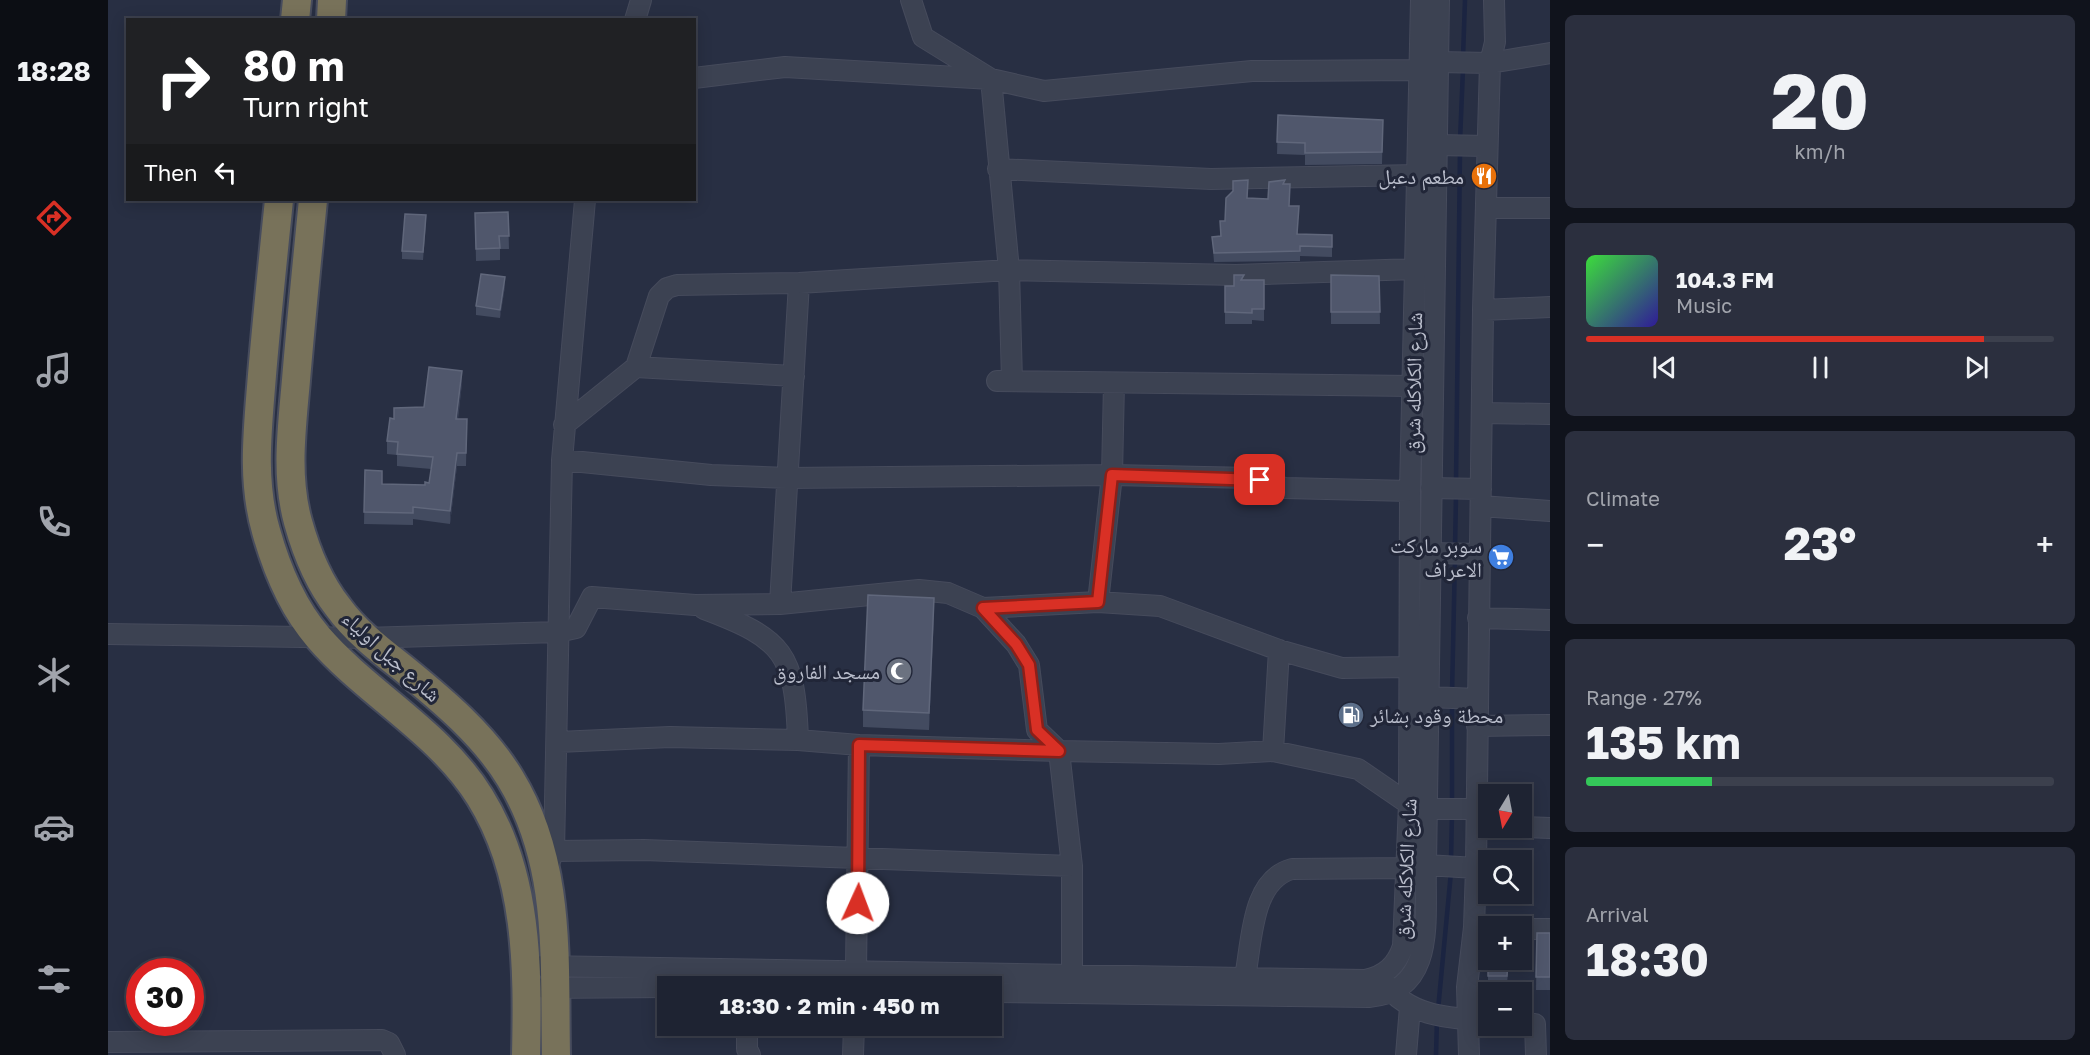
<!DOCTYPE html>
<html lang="en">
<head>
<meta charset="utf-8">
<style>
	:root { --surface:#1e2332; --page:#2b2f3e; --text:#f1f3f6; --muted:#a1a4ac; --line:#3c404d; --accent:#d93025 }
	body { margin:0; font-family:"Golos Text","Noto Naskh Arabic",sans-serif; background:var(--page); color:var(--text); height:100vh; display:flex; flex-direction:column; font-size:22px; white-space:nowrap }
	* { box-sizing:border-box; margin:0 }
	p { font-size:20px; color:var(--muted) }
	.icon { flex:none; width:33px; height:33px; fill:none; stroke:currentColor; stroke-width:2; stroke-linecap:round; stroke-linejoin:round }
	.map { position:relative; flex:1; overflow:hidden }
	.details { display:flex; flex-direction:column; gap:15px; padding:15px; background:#10131c; width:540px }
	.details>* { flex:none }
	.banner { position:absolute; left:18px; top:18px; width:570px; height:183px; border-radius:0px; box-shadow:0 3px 15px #0003,0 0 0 2px var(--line); background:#202124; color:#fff; overflow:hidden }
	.needle { width:39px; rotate:190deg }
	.buttons { position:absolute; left:1370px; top:784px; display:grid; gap:12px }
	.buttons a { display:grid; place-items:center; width:54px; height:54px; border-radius:0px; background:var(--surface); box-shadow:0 3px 15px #0003,0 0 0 2px var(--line); font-size:30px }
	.speed { position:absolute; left:18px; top:958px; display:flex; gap:12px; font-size:30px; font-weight:700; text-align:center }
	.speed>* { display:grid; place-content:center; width:78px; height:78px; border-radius:50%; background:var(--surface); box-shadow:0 3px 15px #0003,0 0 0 2px var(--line); line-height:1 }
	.speed .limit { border:9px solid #d22; background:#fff; color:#111 }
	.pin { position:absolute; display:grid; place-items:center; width:51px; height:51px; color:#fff; margin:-26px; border-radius:12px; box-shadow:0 3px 9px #0006 }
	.me { position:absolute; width:66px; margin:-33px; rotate:2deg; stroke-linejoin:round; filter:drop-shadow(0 0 4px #0008) }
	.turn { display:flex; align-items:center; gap:21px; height:126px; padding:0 18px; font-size:27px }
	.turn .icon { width:78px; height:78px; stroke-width:2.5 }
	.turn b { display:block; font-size:42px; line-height:51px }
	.then { display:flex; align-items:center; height:57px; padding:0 18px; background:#0003; gap:12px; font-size:22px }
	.big { font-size:45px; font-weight:700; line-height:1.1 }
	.details .card { flex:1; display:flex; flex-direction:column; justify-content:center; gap:9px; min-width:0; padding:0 21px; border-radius:9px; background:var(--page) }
	.details .dial { align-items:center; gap:0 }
	.dial b { font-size:78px; line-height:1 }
	.song { display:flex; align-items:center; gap:18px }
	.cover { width:72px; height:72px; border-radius:9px; background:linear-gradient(135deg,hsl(120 70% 55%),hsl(250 70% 35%)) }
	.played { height:6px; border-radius:3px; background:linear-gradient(90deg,var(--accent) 85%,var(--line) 85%) }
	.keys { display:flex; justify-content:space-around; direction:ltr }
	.heat { display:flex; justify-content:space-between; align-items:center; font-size:33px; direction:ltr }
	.charge { height:9px; border-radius:4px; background:linear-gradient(90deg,#34c759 27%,var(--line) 0) }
	.trip { position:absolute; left:549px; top:976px; width:345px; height:60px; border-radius:0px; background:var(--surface); box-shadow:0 3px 15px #0003,0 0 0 2px var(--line); font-weight:700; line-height:60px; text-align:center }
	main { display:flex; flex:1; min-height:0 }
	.tabs { display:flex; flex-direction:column; width:108px; justify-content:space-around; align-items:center; background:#0c0e14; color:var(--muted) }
	.tabs .icon { width:42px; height:42px }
	.tabs .current { color:var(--accent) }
	.tabs b { font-size:27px; color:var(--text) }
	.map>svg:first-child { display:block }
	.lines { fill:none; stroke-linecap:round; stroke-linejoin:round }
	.stream { stroke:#1b2441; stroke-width:4.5 }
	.minor-casing { stroke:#464b5c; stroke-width:22 }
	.highway-casing { stroke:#474c5d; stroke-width:32 }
	.minor { stroke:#3c4252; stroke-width:20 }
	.highway { stroke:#78725a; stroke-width:28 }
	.wall { fill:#434b60 }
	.shaded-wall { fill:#333a50 }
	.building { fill:#50576c; stroke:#60677b; stroke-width:1.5 }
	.route-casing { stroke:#8d1f18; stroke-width:15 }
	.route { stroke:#d93025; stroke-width:10 }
	.labels { text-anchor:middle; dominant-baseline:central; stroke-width:6; stroke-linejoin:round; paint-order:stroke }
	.poi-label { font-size:21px; fill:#babecc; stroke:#212638; text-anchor:end }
	.street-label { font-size:21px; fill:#babecc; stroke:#212638 }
</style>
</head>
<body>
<main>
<nav class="tabs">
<b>18:28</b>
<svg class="icon current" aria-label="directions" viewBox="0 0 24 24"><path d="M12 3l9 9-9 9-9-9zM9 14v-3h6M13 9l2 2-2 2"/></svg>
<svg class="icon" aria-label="music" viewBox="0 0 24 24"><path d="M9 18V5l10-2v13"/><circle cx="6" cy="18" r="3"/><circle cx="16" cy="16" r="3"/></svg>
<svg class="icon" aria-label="phone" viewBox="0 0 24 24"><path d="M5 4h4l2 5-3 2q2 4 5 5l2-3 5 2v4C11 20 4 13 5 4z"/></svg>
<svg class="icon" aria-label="climate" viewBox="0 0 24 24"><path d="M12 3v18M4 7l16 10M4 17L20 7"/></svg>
<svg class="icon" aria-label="car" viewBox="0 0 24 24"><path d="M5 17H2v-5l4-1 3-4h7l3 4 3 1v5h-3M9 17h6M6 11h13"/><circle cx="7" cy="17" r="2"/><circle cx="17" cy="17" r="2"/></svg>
<svg class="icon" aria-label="filters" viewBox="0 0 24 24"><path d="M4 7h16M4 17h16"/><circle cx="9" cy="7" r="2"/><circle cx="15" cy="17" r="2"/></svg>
</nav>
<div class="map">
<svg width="1442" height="1055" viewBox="0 0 1442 1055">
	<rect width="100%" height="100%" fill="#282f43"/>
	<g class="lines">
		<!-- stream -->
		<path class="stream" d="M1355 57 1357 0
			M1352 141 1355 69
			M1348 483 1352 150
			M1347 549 1348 495
			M1344 693 1347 558
			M1344 804V701
			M1343 861 1344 812
			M1330 1010 1343 872
			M1328 1055 1329 1019"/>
		<defs>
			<path id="minor" d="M803 0 815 37 883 79 901 270 904 381
				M527 20 533 0
				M1330 62 1382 63 1442 53
				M586 78 677 67 883 79 936 91 1144 71 1312 70
				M1329 145 1379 146
				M890 169 1103 179 1310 175
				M1378 208H1442
				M1375 310 1442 307
				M528 367 551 296 559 288 569 285 691 283 901 270 1128 275 1308 269
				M889 381 1304 386
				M1375 413 1442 414
				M456 425 528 367 686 376
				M454 460 603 475 680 478 1004 475 1143 478 1177 488 1302 491
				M1323 488 1373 489
				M1373 506 1442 511
				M1322 553 1372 554
				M990 602 1004 475 1006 383
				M672 604 691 283
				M875 608 990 602 1052 606 1171 650 1234 668 1301 667
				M596 609C676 639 687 653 690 740L751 745 951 751 1111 754 1165 751 1250 769 1301 804
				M1370 618 1442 620
				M0 634 257 638 450 632 468 628 484 597 587 605 672 604 811 590 840 593 875 608 908 644 921 665 929 730 951 751 964 866V973
				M1321 697 1369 699
				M1369 726 1442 725
				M450 742 562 737 690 740
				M1165 751 1171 650
				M1320 809H1369
				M1413 827 1442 828
				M446 851 536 850 964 866
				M1318 865 1368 868
				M439 868 446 851 454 460 477 200
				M1413 929H1442
				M434 966 1257 980C1277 976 1289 965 1295 946L1301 804 1302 491 1313 0
				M748 970 751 745
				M1137 977C1144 942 1143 880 1184 869L1298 868
				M1277 983C1300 1017 1343 1018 1380 1021
				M436 988 560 987
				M884 992 1261 997C1330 991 1316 917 1318 865L1331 0
				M1427 1024 1428 1055
				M639 1026V1049L642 1055
				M0 1042 274 1040 281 1043 287 1055
				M745 1055 746 1026
				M1298 1055 1302 1007
				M1361 1055 1359 987 1366 927 1368 868 1375 310 1382 63 1387 42 1386 0"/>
			<path id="highway" d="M187 20 189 0
				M223 20 224 0
				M171 200C165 258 159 316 154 375 150 427 143 479 158 531 168 567 185 608 210 637 259 694 332 732 372 797 420 874 420 967 418 1055
				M205 200C199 260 193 320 188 380 184 427 177 475 190 522 198 551 211 583 230 607 248 632 272 650 296 669 334 700 376 735 402 778 454 863 446 959 448 1055"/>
		</defs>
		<!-- minor casing -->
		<use href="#minor" class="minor-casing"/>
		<!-- highway casing -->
		<use href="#highway" class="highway-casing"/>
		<!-- minor -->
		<use href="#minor" class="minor"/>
		<!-- highway -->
		<use href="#highway" class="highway"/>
	</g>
	<!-- wall -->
	<path class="wall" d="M1170 115 1275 120 1274 164 1197 165V155L1169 154Z
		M1177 184 1181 206 1190 234 1224 235V257L1192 256V261L1106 262 1104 237 1112 236V221H1117L1140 198 1160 199Z
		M400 212 401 249H392V260L368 261 367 213Z
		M318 223 315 260 294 259V251Z
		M1223 275 1271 276 1272 324H1223Z
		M1136 280H1156V321L1144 320V324H1117V286H1126Z
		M397 286 392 318 368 315V306Z
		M354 383 350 419H359L358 466H349L342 524 305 519V525L256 524 257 470 274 484 317 485 321 483 323 469 289 466V455L279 454V441L286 419V408L316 407Z
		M826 614 821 730 755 727V710Z
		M1429 933H1442V990H1428Z
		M1380 938 1401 960 1399 984 1380 985Z"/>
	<!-- shaded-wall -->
	<path class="shaded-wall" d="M397 277V286L392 318V310Z
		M354 371V383L348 431V419Z
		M349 453V466L342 524V511Z
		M826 598V614L821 730V713Z"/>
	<!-- building -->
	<path class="building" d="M1170 115 1275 120 1274 152 1197 153V143L1169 142Z
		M1140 180 1139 198 1160 199 1161 182 1177 180 1175 184H1182L1181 206H1191L1189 234 1224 235V247L1192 246V251L1106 253 1104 237 1113 236 1112 221H1117L1118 198 1125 191V181Z
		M400 212 401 236H391L392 248 368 249 367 213Z
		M297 214 318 215 315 252 294 251Z
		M373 274 397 277 392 310 368 306Z
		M1126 275H1136L1133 280H1156V309H1144V313L1117 312V286H1126Z
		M1223 275 1271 276 1272 312H1223Z
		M321 367 354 371 348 419H359L358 453H349L342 511 305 507V513L256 512 257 470 274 471V484L317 485V482L321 483 325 457 289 454 290 442 279 441 282 418 286 419V408L316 407Z
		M760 595 826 598 821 713 755 710Z
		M1429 933H1442V977H1428Z
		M1380 938V960H1400L1399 976H1380Z"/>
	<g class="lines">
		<defs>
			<path id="route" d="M750 903 751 745 951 751 929 730 921 665 908 644 875 608 990 602 1004 475 1152 480"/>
		</defs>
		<!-- route casing -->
		<use href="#route" class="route-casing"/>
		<!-- route -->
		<use href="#route" class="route"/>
	</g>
	<!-- icons -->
	<defs>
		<symbol id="restaurant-disc" viewBox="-11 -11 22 22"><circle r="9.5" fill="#e8710a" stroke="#212638"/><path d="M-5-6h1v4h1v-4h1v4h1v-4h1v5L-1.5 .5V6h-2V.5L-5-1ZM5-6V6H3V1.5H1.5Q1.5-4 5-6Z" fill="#fff"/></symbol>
		<symbol id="supermarket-disc" viewBox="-11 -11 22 22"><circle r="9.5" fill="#3f7fe0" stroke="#212638"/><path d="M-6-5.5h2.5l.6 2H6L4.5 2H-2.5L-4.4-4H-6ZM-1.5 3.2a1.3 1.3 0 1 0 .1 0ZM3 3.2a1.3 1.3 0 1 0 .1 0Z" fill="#fff"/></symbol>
		<symbol id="mosque-disc" viewBox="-11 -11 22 22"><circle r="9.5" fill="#6b7280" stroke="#212638"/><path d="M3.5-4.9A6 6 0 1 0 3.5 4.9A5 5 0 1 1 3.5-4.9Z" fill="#fff"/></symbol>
		<symbol id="fuel-disc" viewBox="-11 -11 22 22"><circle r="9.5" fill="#5c6f8a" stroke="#212638"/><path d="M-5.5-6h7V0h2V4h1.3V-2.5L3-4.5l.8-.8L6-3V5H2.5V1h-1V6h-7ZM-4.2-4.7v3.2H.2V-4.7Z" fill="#fff"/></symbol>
	</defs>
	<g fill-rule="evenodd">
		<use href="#restaurant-disc" x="1361" y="161" width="30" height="30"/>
		<use href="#supermarket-disc" x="1378" y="542" width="30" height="30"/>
		<use href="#mosque-disc" x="776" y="656" width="30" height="30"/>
		<use href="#fuel-disc" x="1228" y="700" width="30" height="30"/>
	</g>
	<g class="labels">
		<!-- poi labels -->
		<g class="poi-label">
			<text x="1356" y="176">مطعم دعبل</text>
			<text x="1374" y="545">سوبر ماركت<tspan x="1374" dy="24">الاعراف</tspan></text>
			<text x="772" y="671">مسجد الفاروق</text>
			<text x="1262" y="715" text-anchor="start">محطة وقود بشائر</text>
		</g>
		<!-- street labels -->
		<g class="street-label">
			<text transform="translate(1305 383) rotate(-89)">شارع الكلاكله شرق</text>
			<text transform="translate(284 656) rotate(42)">شارع جبل اولياء</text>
			<text transform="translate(1297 869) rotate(-87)">شارع الكلاكله شرق</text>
		</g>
	</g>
</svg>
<div class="buttons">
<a><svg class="needle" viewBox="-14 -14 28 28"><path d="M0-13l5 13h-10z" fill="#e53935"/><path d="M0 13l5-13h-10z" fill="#a1a4ac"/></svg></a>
<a><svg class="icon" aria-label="search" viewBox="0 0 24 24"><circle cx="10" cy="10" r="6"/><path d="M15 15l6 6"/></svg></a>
<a>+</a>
<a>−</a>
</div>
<div class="speed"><div class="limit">30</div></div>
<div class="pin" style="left:1152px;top:480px;background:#d93025"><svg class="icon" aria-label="arrive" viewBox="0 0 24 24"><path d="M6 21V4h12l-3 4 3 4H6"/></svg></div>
<svg class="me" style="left:750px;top:903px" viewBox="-20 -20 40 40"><circle r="19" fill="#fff"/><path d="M0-13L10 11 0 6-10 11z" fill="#d93025"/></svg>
<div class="trip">18:30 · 2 min · 450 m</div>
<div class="banner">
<div class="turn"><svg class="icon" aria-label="right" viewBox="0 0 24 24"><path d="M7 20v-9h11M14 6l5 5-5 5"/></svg><div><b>80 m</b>Turn right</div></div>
<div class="then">Then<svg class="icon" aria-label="left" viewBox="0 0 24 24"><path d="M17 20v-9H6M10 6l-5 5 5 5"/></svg></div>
</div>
</div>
<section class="details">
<div class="card dial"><b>20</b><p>km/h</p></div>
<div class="card">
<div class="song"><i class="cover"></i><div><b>104.3 FM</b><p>Music</p></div></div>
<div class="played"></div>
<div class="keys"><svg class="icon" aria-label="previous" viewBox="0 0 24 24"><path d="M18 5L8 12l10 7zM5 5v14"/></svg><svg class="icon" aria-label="pause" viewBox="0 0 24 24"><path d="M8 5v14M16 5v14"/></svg><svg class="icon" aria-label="next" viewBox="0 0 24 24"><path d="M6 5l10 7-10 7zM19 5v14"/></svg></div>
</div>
<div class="card"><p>Climate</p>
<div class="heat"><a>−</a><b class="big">23°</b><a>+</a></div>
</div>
<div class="card"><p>Range · 27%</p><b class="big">135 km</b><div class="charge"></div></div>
<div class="card"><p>Arrival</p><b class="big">18:30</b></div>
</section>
</main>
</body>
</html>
